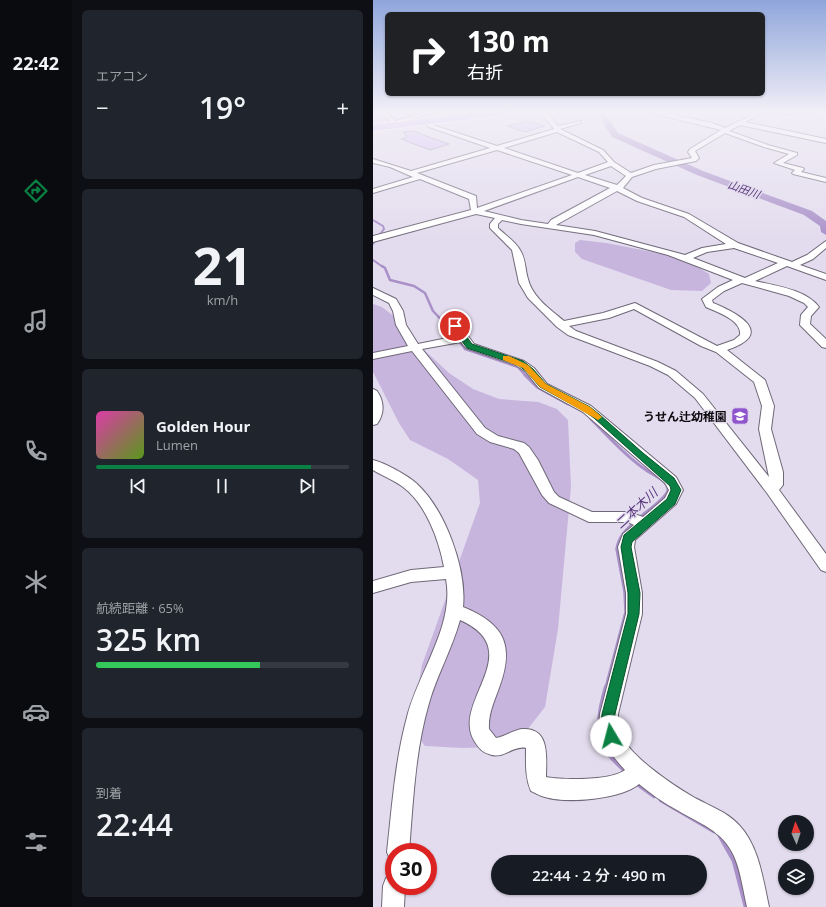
<!DOCTYPE html>
<html lang="ja">
<head>
<meta charset="utf-8">
<style>
	:root { --surface:#171b24; --page:#20242c; --text:#f1f3f6; --muted:#9ea1a6; --line:#363941; --accent:#0b8043 }
	body { margin:0; font-family:"Open Sans","Noto Sans JP",sans-serif; background:var(--page); color:var(--text); height:100vh; display:flex; flex-direction:column; font-size:15px; white-space:nowrap }
	* { box-sizing:border-box; margin:0 }
	p { font-size:13px; color:var(--muted) }
	.icon { flex:none; width:22px; height:22px; fill:none; stroke:currentColor; stroke-width:2; stroke-linecap:round; stroke-linejoin:round }
	.map { position:relative; flex:1; overflow:hidden }
	.drawer { display:flex; flex-direction:column; gap:10px; padding:10px; background:#0d0f14; width:301px }
	.drawer>* { flex:none }
	.guide { position:absolute; left:12px; top:12px; width:380px; height:84px; border-radius:6px; box-shadow:0 1px 3px #0004; background:#202124; color:#fff; overflow:hidden }
	.needle { width:26px; rotate:357deg }
	.tools { position:absolute; left:405px; top:815px; display:grid; gap:8px }
	.tools a { display:grid; place-items:center; width:36px; height:36px; border-radius:50%; background:var(--surface); box-shadow:0 1px 3px #0004; font-size:20px }
	.speed { position:absolute; left:12px; top:843px; display:flex; gap:8px; font-size:20px; font-weight:700; text-align:center }
	.speed>* { display:grid; place-content:center; width:52px; height:52px; border-radius:50%; background:var(--surface); box-shadow:0 1px 3px #0004; line-height:1 }
	.speed .limit { border:6px solid #d22; background:#fff; color:#111 }
	.pin { position:absolute; display:grid; place-items:center; width:34px; height:34px; color:#fff; margin:-17px; border:2px solid #fff; border-radius:50%; box-shadow:0 1px 4px #0007 }
	.me { position:absolute; width:44px; margin:-22px; rotate:352deg; stroke-linejoin:round; filter:drop-shadow(0 0 3px #0008) }
	.turn { display:flex; align-items:center; gap:14px; height:84px; padding:0 16px; font-size:18px }
	.turn .icon { width:52px; height:52px; stroke-width:2.5 }
	.turn b { display:block; font-size:28px; line-height:34px }
	.big { font-size:30px; font-weight:600; line-height:1.1 }
	.drawer .card { flex:1; display:flex; flex-direction:column; justify-content:center; gap:6px; min-width:0; padding:0 14px; border-radius:6px; background:var(--page) }
	.drawer .dial { align-items:center; gap:0 }
	.dial b { font-size:52px; line-height:1 }
	.song { display:flex; align-items:center; gap:12px }
	.cover { width:48px; height:48px; border-radius:6px; background:linear-gradient(135deg,hsl(320 70% 55%),hsl(90 70% 35%)) }
	.played { height:4px; border-radius:2px; background:linear-gradient(90deg,var(--accent) 85%,var(--line) 85%) }
	.keys { display:flex; justify-content:space-around; direction:ltr }
	.heat { display:flex; justify-content:space-between; align-items:center; font-size:22px; direction:ltr }
	.charge { height:6px; border-radius:3px; background:linear-gradient(90deg,#34c759 65%,var(--line) 0) }
	.trip { position:absolute; left:118px; top:855px; width:216px; height:40px; border-radius:20px; background:var(--surface); box-shadow:0 1px 3px #0004; font-weight:600; line-height:40px; text-align:center }
	main { display:flex; flex:1; min-height:0 }
	.dock { display:flex; flex-direction:column; width:72px; justify-content:space-around; align-items:center; background:#090b0e; color:var(--muted) }
	.dock .icon { width:28px; height:28px }
	.dock .selected { color:var(--accent) }
	.dock b { font-size:18px; color:var(--text) }
	.map>svg:first-child { display:block }
	.green { fill:#c7b5de }
	.lines { fill:none; stroke-linecap:round; stroke-linejoin:round }
	.stream-far4 { stroke:#a990c8; stroke-width:2 }
	.stream-far3 { stroke:#a990c8; stroke-width:2.5 }
	.stream-far2 { stroke:#a990c8; stroke-width:3 }
	.stream-far1 { stroke:#a990c8; stroke-width:3.5 }
	.stream { stroke:#a990c8; stroke-width:4.5 }
	.river { fill:#a990c8; fill-rule:evenodd }
	.building { fill:#d2b9f4; stroke:#9992a3 }
	.minor-casing { stroke:#6f6878; stroke-width:2 }
	.highway-casing { stroke:#fff; stroke-width:2 }
	.minor { fill:#fff; fill-rule:evenodd }
	.highway { fill:#caa7f6; fill-rule:evenodd }
	.route { fill:#0b8043; stroke:#07532c }
	.slow { fill:#f59e0b }
	.labels { text-anchor:middle; dominant-baseline:central; stroke-width:3; stroke-linejoin:round; paint-order:stroke }
	.far-water-label { font-size:11px; font-style:italic; fill:#58367b; stroke:#e3dcee }
	.poi-label { font-size:12px; font-weight:bold; fill:#0d0a10; stroke:#e3dcee; text-anchor:end }
	.water-label { font-size:13px; font-style:italic; fill:#58367b; stroke:#e3dcee }
</style>
</head>
<body>
<main>
<nav class="dock">
<b>22:42</b>
<svg class="icon selected" aria-label="directions" viewBox="0 0 24 24"><path d="M12 3l9 9-9 9-9-9zM9 14v-3h6M13 9l2 2-2 2"/></svg>
<svg class="icon" aria-label="music" viewBox="0 0 24 24"><path d="M9 18V5l10-2v13"/><circle cx="6" cy="18" r="3"/><circle cx="16" cy="16" r="3"/></svg>
<svg class="icon" aria-label="phone" viewBox="0 0 24 24"><path d="M5 4h4l2 5-3 2q2 4 5 5l2-3 5 2v4C11 20 4 13 5 4z"/></svg>
<svg class="icon" aria-label="climate" viewBox="0 0 24 24"><path d="M12 3v18M4 7l16 10M4 17L20 7"/></svg>
<svg class="icon" aria-label="car" viewBox="0 0 24 24"><path d="M5 17H2v-5l4-1 3-4h7l3 4 3 1v5h-3M9 17h6M6 11h13"/><circle cx="7" cy="17" r="2"/><circle cx="17" cy="17" r="2"/></svg>
<svg class="icon" aria-label="filters" viewBox="0 0 24 24"><path d="M4 7h16M4 17h16"/><circle cx="9" cy="7" r="2"/><circle cx="15" cy="17" r="2"/></svg>
</nav>
<section class="drawer">
<div class="card"><p>エアコン</p>
<div class="heat"><a>−</a><b class="big">19°</b><a>+</a></div>
</div>
<div class="card dial"><b>21</b><p>km/h</p></div>
<div class="card">
<div class="song"><i class="cover"></i><div><b>Golden Hour</b><p>Lumen</p></div></div>
<div class="played"></div>
<div class="keys"><svg class="icon" aria-label="previous" viewBox="0 0 24 24"><path d="M18 5L8 12l10 7zM5 5v14"/></svg><svg class="icon" aria-label="pause" viewBox="0 0 24 24"><path d="M8 5v14M16 5v14"/></svg><svg class="icon" aria-label="next" viewBox="0 0 24 24"><path d="M6 5l10 7-10 7zM19 5v14"/></svg></div>
</div>
<div class="card"><p>航続距離 · 65%</p><b class="big">325 km</b><div class="charge"></div></div>
<div class="card"><p>到着</p><b class="big">22:44</b></div>
</section>
<div class="map">
<svg width="453" height="907" viewBox="0 0 453 907">
	<rect width="100%" height="100%" fill="#e3dcee"/>
	<!-- green -->
	<path class="green" d="M207 240 233 243 290 254 318 263 336 274 338 283 329 291 298 290 209 259 202 252V243Z
		M0 304 9 307 23 318 47 346 76 373 100 389 126 399 165 402 184 409 195 420 198 487 185 629 172 707 147 739 125 747 90 748 52 746 38 728 49 665 107 503 105 480 75 459 37 440 26 423 0 372Z"/>
	<g class="lines">
		<!-- stream-far4 -->
		<path class="stream-far4" d="M0 220 10 226 11 229 0 244
			M0 260 10 267"/>
		<!-- stream-far3 -->
		<path class="stream-far3" d="M9 266 12 268 17 280 41 286 52 293 60 311 76 328 92 349 145 367 153 376"/>
		<!-- stream-far2 -->
		<path class="stream-far2" d="M152 375 164 387 195 404
			M218 419C235 436 252 456 273 470 280 475 295 480 295 490 294 497 277 509 271 514"/>
		<!-- stream-far1 -->
		<path class="stream-far1" d="M265 519 273 513
			M233 688 253 612 252 592 244 549C246 537 252 531 261 523"/>
		<!-- stream -->
		<path class="stream" d="M233 687C227 708 222 729 233 750 237 758 248 766 254 773
			M263 783 281 796
			M288 800 341 831
			M347 836 361 861 373 907"/>
		<!-- river -->
		<path class="river" d="M225 112H231L245 133 330 171 439 211 453 221V235L448 232 447 226 431 215 324 175 239 137 232 126Z
			M395 112H439L438 114C429 116 399 118 395 112Z"/>
	</g>
	<!-- building -->
	<path class="building" d="M155 121 172 126 152 132 134 126Z
		M43 131 45 133 76 144 57 150 28 139 34 137 30 132Z"/>
	<g class="lines">
		<defs>
			<path id="minor" d="M8 112H14L22 121 55 112H63L24 124 26 126 23 128Z
				M168 112H174L185 126 208 121V123L187 129 230 150 241 162 258 173 281 165 319 158 315 152 317 149 348 130 278 113 277 112H286L339 123 352 128 385 112H391L372 122 453 139V143L367 125 356 131 395 145 424 153V155L410 163 430 168 431 169 428 172 453 178V182L420 174 419 173 422 170 401 163 416 154 391 147 352 133 322 151 326 158 323 161 283 169 259 177 250 188 269 198 316 214 365 243 419 262 434 255 453 241V248L440 259 427 265 453 274V280L414 266 382 281C402 286 432 289 446 307L438 316 437 324 453 339V348L449 347 427 325 428 315 435 307 431 303 416 296 369 283 351 291 339 300 340 303C367 314 402 334 354 350L392 380 401 406 398 429 410 472V485L406 490 453 554V572L448 570 394 493 322 398 295 375 277 366 195 335 184 327 155 298 146 283 139 250 117 228V224L122 218 103 214 0 242V236L98 210 96 199 47 179 0 193V189L40 177 17 167 0 163V159L38 171 117 148 56 127 51 123V121H55L60 125 124 146 181 129ZM184 132 226 152 235 162 205 173 131 148ZM124 150 199 175 104 208 103 196 44 173ZM238 166 253 176 244 185 212 175ZM205 177 237 188 178 220 175 224 148 220 111 211ZM244 191 264 201 311 217 353 244 329 248 312 255 222 231 183 225ZM129 220 148 224 221 235 295 255 360 280 345 287 329 299 333 307C344 312 369 320 367 335L361 340 344 346 262 303 230 313 191 321C178 310 159 297 155 279 152 270 153 259 147 250 142 241 132 235 125 228V224ZM361 248 405 263 372 278 320 258 334 252ZM261 309 328 346 343 352 381 382 389 406 386 429 396 477 330 394 303 371 285 362 203 331 196 326 236 318Z
				M0 288 23 299 30 311 33 325 45 344 84 336 77 326 82 323 86 324 101 344 151 361 161 368 174 384 218 406 303 477 310 490 303 504 262 540 261 547 269 593V614L245 714C245 720 245 726 247 732 254 755 301 786 322 798 337 806 354 812 366 825 386 846 390 880 396 907H374C370 890 368 872 361 856 350 831 326 823 304 810 291 803 278 794 266 784 248 799 195 804 172 797 167 796 163 793 158 791 152 777 153 764 153 748 140 745 130 760 116 754 109 752 106 748 102 742 76 703 157 651 87 620 79 649 64 675 56 703 42 751 40 802 36 852H21V861L17 860 14 852C19 807 22 761 34 717 45 673 82 625 73 579L38 582 0 593V581L38 570 71 567C66 540 53 504 30 487 21 480 10 476 0 470V460C12 463 34 475 43 483 72 509 94 569 90 607 129 623 142 643 127 685 122 700 115 713 116 729L123 738C132 737 140 730 149 729 178 727 173 759 173 777 190 780 238 781 252 770 237 754 225 737 227 714L253 614V593L245 547 250 534 261 525 255 522H216L176 503 169 495 146 453 141 449 117 442 104 434 39 351 0 359V353L35 346 23 325 20 311 16 303 0 295ZM88 342 93 348 143 365 153 372 166 388 210 412 292 483 296 490 292 498 270 517 255 512H219L186 497 181 492 165 460 156 447 151 443 125 436 112 428 49 349Z
				M0 389 4 391C11 401 12 413 4 424L0 425Z
				M21 875V886H32L31 907H9L10 886 13 878Z"/>
			<path id="highway" d="M113 112H135L131 115 0 131V125Z"/>
		</defs>
		<!-- minor casing -->
		<use href="#minor" class="minor-casing"/>
		<!-- highway casing -->
		<use href="#highway" class="highway-casing"/>
		<!-- minor -->
		<use href="#minor" class="minor"/>
		<!-- highway -->
		<use href="#highway" class="highway"/>
	</g>
	<!-- sky -->
	<linearGradient id="sky" x2="0" y2="1"><stop stop-color="#8fa6db"/><stop offset="0.47" stop-color="#f2eff7"/><stop offset="1" stop-color="#f2eff7" stop-opacity="0"/></linearGradient>
	<rect width="453" height="239" fill="url(#sky)"/>
	<!-- route -->
	<path class="route" d="M82 323 84 324 99 344 150 361 160 369 173 384 217 407 227 415 270 453 301 478 308 490 302 504 259 542 258 547 267 593 266 614 242 714 241 726 245 736 243 741 238 743 233 741 228 726 229 714 255 614V593L248 547 251 535 294 499 298 490 297 486 221 418 211 411 167 387 154 372 145 365 94 348 78 326Z"/>
	<!-- slow -->
	<path class="slow" d="M130 356H136L155 365 173 384 217 407 229 417 225 420 167 387 150 368 130 360Z"/>
	<!-- icons -->
	<defs>
		<symbol id="school-square" viewBox="-11 -11 22 22"><rect x="-9" y="-9" width="18" height="18" rx="4" fill="#9055cc" stroke="#e3dcee"/><path d="M0-5L7-2L0 1L-7-2ZM-4 1L0 2.5L4 1V4Q0 6-4 4Z" fill="#fff"/></symbol>
	</defs>
	<g fill-rule="evenodd">
		<use href="#school-square" x="357" y="406" width="20" height="20"/>
	</g>
	<g class="labels">
		<!-- far-water labels -->
		<g class="far-water-label">
			<text transform="translate(371 189) rotate(20)">山田川</text>
		</g>
		<!-- poi labels -->
		<g class="poi-label">
			<text x="354" y="416">うせん辻幼稚園</text>
		</g>
		<!-- water labels -->
		<g class="water-label">
			<text transform="translate(263 508) rotate(-43)">二本木川</text>
		</g>
	</g>
</svg>
<div class="tools">
<a><svg class="needle" viewBox="-14 -14 28 28"><path d="M0-13l5 13h-10z" fill="#e53935"/><path d="M0 13l5-13h-10z" fill="#9ea1a6"/></svg></a>
<a><svg class="icon" aria-label="layers" viewBox="0 0 24 24"><path d="M12 4l9 5-9 5-9-5zM3 14l9 5 9-5"/></svg></a>
</div>
<div class="speed"><div class="limit">30</div></div>
<div class="pin" style="left:82px;top:326px;background:#d93025"><svg class="icon" aria-label="arrive" viewBox="0 0 24 24"><path d="M6 21V4h12l-3 4 3 4H6"/></svg></div>
<svg class="me" style="left:238px;top:736px" viewBox="-20 -20 40 40"><circle r="19" fill="#fff"/><path d="M0-13L10 11 0 6-10 11z" fill="#0b8043"/></svg>
<div class="trip">22:44 · 2 分 · 490 m</div>
<div class="guide">
<div class="turn"><svg class="icon" aria-label="right" viewBox="0 0 24 24"><path d="M7 20v-9h11M14 6l5 5-5 5"/></svg><div><b>130 m</b>右折</div></div>
</div>
</div>
</main>
</body>
</html>
